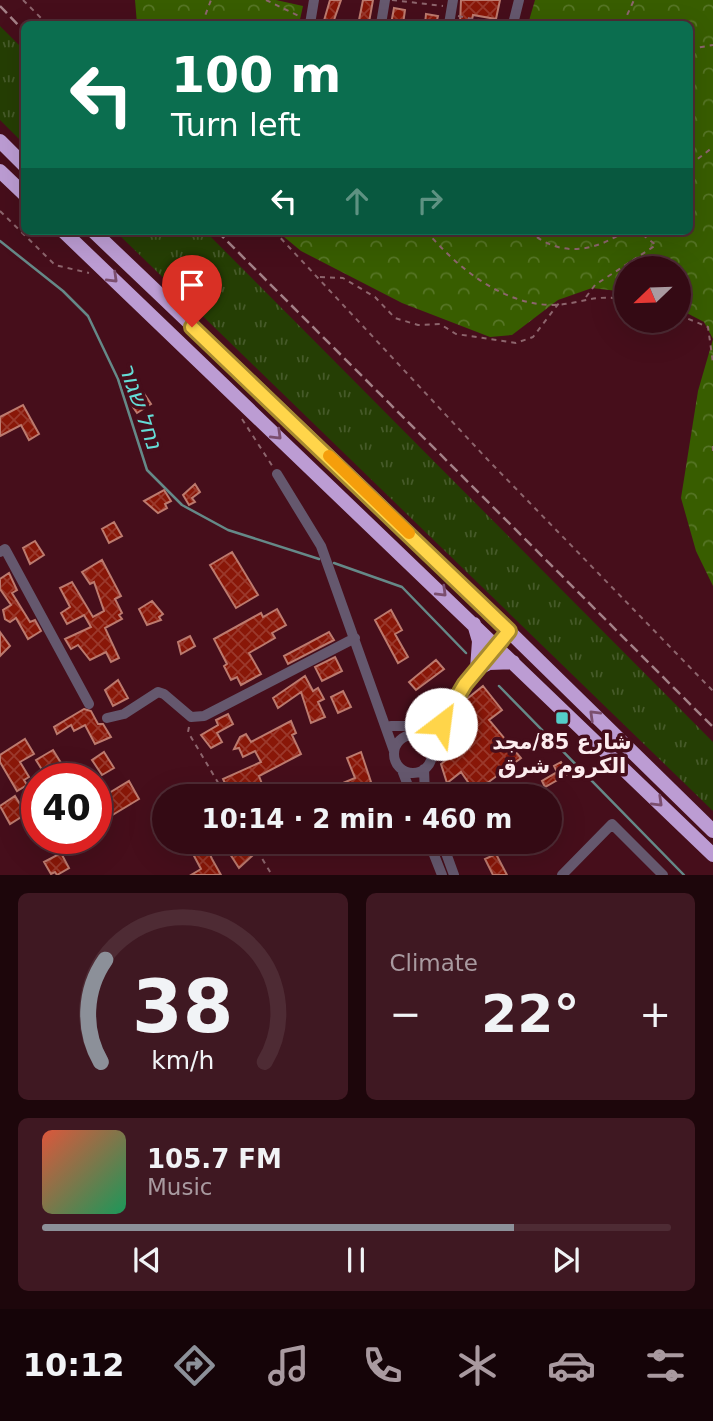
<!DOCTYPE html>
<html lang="en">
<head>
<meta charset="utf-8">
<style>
	:root { --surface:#340a14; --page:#3f1822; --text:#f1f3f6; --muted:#a99aa0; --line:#4e2b34; --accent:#8c9099 }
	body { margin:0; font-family:"DejaVu Sans",Cairo,Heebo,sans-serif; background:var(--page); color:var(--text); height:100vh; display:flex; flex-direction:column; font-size:26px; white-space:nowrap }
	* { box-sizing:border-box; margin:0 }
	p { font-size:23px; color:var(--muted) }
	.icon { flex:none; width:38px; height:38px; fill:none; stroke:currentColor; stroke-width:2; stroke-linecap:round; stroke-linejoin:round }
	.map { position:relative; height:875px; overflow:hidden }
	.drawer { display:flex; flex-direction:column; gap:18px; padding:18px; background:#1d060b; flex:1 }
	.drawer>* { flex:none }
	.banner { position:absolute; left:21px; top:21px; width:672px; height:214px; border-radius:10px; box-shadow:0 7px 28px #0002,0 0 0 2px var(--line); background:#0b6e4f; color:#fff; overflow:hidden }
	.needle { width:46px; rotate:247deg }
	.controls { position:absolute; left:614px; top:256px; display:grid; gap:14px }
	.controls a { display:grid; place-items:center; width:77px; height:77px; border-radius:50%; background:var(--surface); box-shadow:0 7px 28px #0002,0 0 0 2px var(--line); font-size:35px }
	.speed { position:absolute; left:21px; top:763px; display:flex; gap:14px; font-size:35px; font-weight:700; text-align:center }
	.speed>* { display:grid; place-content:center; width:91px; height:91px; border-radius:50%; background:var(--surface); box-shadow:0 7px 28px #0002,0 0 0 2px var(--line); line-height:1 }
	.speed .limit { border:10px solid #d22; background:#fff; color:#111 }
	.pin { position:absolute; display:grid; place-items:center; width:60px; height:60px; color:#fff; margin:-72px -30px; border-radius:50% 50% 50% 0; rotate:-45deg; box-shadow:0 0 7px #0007 }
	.pin .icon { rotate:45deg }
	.me { position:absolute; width:77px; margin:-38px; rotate:30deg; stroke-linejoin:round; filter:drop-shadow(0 0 5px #0008) }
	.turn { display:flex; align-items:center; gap:24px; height:147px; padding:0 35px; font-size:32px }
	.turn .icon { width:91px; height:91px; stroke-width:2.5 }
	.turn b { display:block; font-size:49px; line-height:60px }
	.lanes { display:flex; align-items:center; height:66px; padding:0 35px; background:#0003; justify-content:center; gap:35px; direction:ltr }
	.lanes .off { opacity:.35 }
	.big { font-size:52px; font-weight:700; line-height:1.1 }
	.drawer .card { flex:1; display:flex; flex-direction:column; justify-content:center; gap:10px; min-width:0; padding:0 24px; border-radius:10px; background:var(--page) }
	.drawer .dial { align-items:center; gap:0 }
	.dial svg { height:182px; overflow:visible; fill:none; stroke:var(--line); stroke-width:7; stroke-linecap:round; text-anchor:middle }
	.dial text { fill:var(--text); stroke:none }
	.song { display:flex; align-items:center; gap:21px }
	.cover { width:84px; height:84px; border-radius:10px; background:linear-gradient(135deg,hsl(10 70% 55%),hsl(150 70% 35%)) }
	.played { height:7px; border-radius:4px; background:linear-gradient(90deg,var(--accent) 75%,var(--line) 75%) }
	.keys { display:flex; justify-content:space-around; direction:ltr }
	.heat { display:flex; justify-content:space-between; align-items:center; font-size:38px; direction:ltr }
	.drawer .tiles { flex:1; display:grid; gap:18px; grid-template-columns:1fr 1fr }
	.card:last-child { grid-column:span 2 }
	.trip { position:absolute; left:152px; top:784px; width:410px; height:70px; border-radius:35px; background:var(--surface); box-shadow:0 7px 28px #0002,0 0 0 2px var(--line); font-weight:700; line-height:70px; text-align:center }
	.tab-bar { display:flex; height:112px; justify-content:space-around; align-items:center; background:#150408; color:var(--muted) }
	.tab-bar .icon { width:49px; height:49px }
	.tab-bar .active { color:var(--accent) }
	.tab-bar b { font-size:32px; color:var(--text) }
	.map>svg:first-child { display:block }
	.grass { fill:url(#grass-tufts) }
	.forest { fill:url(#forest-crowns) }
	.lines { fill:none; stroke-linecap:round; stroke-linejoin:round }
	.stream { stroke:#658988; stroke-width:2.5 }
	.building { fill:url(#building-cross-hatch); stroke:#bc7a6e; stroke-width:2 }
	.path { stroke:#8d656d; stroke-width:2; stroke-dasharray:5 5; stroke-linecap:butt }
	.minor { stroke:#65586e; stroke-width:10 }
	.highway { stroke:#bc9cd3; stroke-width:14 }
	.rail { stroke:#a38087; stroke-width:2.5; stroke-dasharray:10 5; stroke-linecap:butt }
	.oneway { stroke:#7b4e6e }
	.route-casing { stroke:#a68a30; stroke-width:18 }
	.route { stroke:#ffd54a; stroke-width:12 }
	.slow { stroke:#f59e0b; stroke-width:12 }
	.poi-dot { fill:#54cdc8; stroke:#460e1b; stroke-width:2.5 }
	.labels { text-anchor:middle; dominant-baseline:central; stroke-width:7; stroke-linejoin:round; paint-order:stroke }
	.poi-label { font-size:21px; font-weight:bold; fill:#fdedef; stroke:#460e1b }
	.water-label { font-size:23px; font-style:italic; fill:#65ddd7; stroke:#460e1b }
</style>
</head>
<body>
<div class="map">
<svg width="713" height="875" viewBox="0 0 713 875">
	<defs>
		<pattern id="grass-tufts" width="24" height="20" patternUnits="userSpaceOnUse" patternTransform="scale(1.75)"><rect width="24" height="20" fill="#253e04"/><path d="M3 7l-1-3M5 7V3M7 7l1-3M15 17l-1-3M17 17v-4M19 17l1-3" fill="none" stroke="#465a29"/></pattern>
		<pattern id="forest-crowns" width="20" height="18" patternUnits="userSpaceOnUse" patternTransform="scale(1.75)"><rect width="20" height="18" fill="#385d00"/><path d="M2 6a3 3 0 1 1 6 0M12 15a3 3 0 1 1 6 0" fill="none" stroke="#567526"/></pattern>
		<pattern id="building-cross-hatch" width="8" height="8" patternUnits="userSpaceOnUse" patternTransform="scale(1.75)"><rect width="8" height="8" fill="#891708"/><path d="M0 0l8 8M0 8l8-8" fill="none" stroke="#9b392c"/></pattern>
	</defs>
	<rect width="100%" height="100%" fill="#460e1b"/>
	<!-- grass -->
	<path class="grass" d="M0 26 24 50V144L0 120Z
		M115 231H205L713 742V811Z"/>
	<!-- forest -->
	<path class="forest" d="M135 0H276L303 6 299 24H137Z
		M535 0H713V586L696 551 681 498 698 391 713 339 704 322 679 309V268H626V292L592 288 558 300 512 335 490 337 402 303 301 251 277 231H690V24H528Z"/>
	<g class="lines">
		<!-- stream -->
		<path class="stream" d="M0 241 63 291 88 316 118 379 147 470 182 505 228 530 319 559
			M334 563 402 587 466 653
			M499 686 684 875"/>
	</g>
	<!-- building -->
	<path class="building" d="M330 0H341L334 20 342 21 341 24H323Z
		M363 0H373L369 22 359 20Z
		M461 0H500L496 19 473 15 471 24H460Z
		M394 8 405 10 403 24H391Z
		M426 14 438 16 436 24H425Z
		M143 392 151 404 137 413 129 401Z
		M23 405 39 434 29 440 21 425 0 436V417Z
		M195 484 200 492 192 498 195 502 189 505 183 495Z
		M164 490 171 501 165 504 167 508 158 513 144 501Z
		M114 522 122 536 109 543 102 529Z
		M35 541 44 555 30 564 23 548Z
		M232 552 258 595 236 608 210 565Z
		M102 560 121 596 115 599 122 613 119 615 122 619 105 628 119 658 111 662 106 652 90 660 78 645 71 649 65 639 91 627 84 615 67 624 61 613 70 607 60 588 72 582 93 617 104 611 94 582 90 584 82 572Z
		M9 573 17 590 12 593 30 622 35 620 41 631 28 639 16 618 10 622 5 619 3 610 11 605 0 589V579Z
		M152 601 163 614 159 617 161 620 147 625 139 609Z
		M277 609 286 625 272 633 275 638 249 653 261 674 241 685 237 677 231 680 224 666 227 664 214 639 261 613 263 617Z
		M391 610 402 630 395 634 408 657 398 663 375 620Z
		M0 632 10 646 0 656Z
		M329 632 334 640 288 664 284 656Z
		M190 636 195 646 181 654 178 642Z
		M335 657 342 671 322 681 315 667Z
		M436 660 444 669 416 690 409 682Z
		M305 676 313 691 318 688 324 699 318 702 325 717 311 723 301 692 278 708 273 698Z
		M118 680 128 698 113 706 105 690Z
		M483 686 502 710 489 720 521 758 475 792 461 772 447 783 441 764 464 746 449 726 462 703Z
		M343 691 351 707 338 713 331 697Z
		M84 709 91 711 98 724H103L111 737 95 744 85 725 74 731 71 725 57 734 54 727Z
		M228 714 233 724 217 733 222 742 211 748 201 735 218 725 216 720Z
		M291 721 296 733 292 735 301 754 259 776 262 784 250 790 247 784 229 792 223 779 261 762 255 751 243 757 239 748 234 749 240 737 246 734 251 742Z
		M25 739 34 754 20 762 29 777 24 780 27 785 17 791 0 762V755Z
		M53 750 61 763 44 773 36 760Z
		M104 752 114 768 102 775 92 760Z
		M361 752 371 782 365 785 370 796H343L338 785 355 778 347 758Z
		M561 762 568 774 545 787 542 781 557 772 554 766Z
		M84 769 89 779H67Z
		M129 781 139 799 99 823 96 801Z
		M15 796 26 814 10 824 0 806Z
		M205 844 212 859 221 875H191L201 869 192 852Z
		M247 844 253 855 239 868 230 854Z
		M61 853 69 868 57 875 55 872 51 874 44 862Z
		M496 854 507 875H493L485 859Z"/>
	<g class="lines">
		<!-- path -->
		<path class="path" d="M23 0 47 24
			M266 0 301 17
			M392 0 443 6
			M458 16 499 24
			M202 24 211 0
			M623 24 634 0
			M690 49 713 45
			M690 165 713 147
			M0 211 55 265 89 273
			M274 231 488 460 713 691
			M426 231C457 267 502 305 553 305 582 304 595 293 626 300
			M529 231C560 258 594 252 625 231
			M320 277 343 278 375 297 395 318 418 325 440 324 456 334 516 343 533 337 559 303
			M586 297 595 285 656 245 638 231
			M679 315 708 327 713 363
			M242 419 273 467
			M713 446V451
			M189 727 188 732 226 796
			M252 842 272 875"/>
		<!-- minor -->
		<path class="minor" d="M310 24 314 0
			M381 24 385 0
			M449 24 453 0
			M513 24 519 0
			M277 474 321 546 394 751
			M0 552 5 549 89 704
			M107 718 124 714 158 692 164 694 191 717 204 716 355 638
			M391 726H411L421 719
			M411 735 465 684 509 631
			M394 754a19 19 0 1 1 38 0a19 19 0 1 1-38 0Z
			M429 745 459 693
			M424 769 425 796
			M402 770 412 796
			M429 842 442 875
			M442 842 454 875
			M562 875 612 824 663 875"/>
		<!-- highway -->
		<path class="highway" d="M0 141 24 165
			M0 171 24 194
			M63 231 713 855
			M93 231 371 496 713 831
			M474 624 479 641 477 669
			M477 669 489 663 513 662"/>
		<!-- rail -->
		<path class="rail" d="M0 6 24 31
			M217 231 713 727"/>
	</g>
	<!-- one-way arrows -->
	<defs><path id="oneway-chevron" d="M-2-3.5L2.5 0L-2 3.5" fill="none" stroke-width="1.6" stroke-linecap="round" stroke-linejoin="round" transform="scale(1.75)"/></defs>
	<g class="oneway">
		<use href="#oneway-chevron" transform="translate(113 278) rotate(44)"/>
		<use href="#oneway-chevron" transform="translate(277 435) rotate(44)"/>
		<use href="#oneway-chevron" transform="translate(442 592) rotate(44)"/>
		<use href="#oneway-chevron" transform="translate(594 715) rotate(-136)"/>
		<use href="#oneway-chevron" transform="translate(658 802) rotate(44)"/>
	</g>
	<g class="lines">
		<defs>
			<path id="route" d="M192 327 509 631 465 684 441 724"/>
		</defs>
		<!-- route casing -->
		<use href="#route" class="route-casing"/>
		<!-- route -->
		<use href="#route" class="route"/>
		<!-- slow -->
		<path class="slow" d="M329 456 409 533"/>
	</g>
	<!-- markers -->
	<rect class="poi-dot" x="555" y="711" width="14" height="14" rx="3.5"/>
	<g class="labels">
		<!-- poi labels -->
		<g class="poi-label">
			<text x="562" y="742">شارع 85/مجد<tspan x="562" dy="24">الكروم شرق</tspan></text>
		</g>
		<!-- water labels -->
		<g class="water-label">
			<text transform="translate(141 406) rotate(71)">נחל שגור</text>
		</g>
	</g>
</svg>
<div class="controls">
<a><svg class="needle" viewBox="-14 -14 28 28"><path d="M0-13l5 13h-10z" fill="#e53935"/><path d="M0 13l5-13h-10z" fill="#a99aa0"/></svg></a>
</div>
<div class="speed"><div class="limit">40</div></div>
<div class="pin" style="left:192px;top:327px;background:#d93025"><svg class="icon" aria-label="arrive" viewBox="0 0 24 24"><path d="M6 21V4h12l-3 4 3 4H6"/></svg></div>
<svg class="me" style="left:441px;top:724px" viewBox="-20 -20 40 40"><circle r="19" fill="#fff"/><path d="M0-13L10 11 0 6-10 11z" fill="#ffd54a"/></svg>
<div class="trip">10:14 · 2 min · 460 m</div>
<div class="banner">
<div class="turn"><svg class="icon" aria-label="left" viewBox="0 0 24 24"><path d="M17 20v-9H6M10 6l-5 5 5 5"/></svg><div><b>100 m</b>Turn left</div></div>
<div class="lanes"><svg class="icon" aria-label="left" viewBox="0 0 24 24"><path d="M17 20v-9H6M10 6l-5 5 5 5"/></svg><svg class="icon off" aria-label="ahead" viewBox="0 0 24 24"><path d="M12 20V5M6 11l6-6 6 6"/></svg><svg class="icon off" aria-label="right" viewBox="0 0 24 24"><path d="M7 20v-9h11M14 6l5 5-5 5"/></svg></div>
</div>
</div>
<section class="drawer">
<div class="tiles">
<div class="card dial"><svg viewBox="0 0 100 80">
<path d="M14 69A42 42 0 1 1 86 69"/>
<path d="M14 69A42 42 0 0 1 16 24" stroke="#8c9099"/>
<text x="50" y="56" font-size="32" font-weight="700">38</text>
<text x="50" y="72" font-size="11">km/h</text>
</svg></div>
<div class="card"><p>Climate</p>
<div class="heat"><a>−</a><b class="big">22°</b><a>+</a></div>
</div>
<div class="card">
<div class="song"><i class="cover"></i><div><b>105.7 FM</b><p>Music</p></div></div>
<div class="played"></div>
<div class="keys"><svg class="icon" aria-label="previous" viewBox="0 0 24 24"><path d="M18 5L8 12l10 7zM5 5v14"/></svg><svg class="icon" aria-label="pause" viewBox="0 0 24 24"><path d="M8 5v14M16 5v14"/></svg><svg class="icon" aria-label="next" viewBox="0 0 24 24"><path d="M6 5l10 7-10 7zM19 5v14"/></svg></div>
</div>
</div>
</section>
<nav class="tab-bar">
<b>10:12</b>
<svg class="icon active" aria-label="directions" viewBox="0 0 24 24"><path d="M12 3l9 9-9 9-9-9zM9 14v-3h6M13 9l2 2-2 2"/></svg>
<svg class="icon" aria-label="music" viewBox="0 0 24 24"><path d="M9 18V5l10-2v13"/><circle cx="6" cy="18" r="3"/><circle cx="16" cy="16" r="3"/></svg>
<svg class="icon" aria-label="phone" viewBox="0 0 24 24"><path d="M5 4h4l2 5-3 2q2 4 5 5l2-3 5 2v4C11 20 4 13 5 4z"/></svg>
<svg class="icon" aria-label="climate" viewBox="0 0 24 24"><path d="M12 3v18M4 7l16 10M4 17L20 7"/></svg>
<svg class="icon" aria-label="car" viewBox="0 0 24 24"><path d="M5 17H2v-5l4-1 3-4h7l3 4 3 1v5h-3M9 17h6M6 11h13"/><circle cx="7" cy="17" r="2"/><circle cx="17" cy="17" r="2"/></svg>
<svg class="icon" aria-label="filters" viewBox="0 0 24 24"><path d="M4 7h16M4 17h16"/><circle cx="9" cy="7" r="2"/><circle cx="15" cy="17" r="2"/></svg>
</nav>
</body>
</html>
